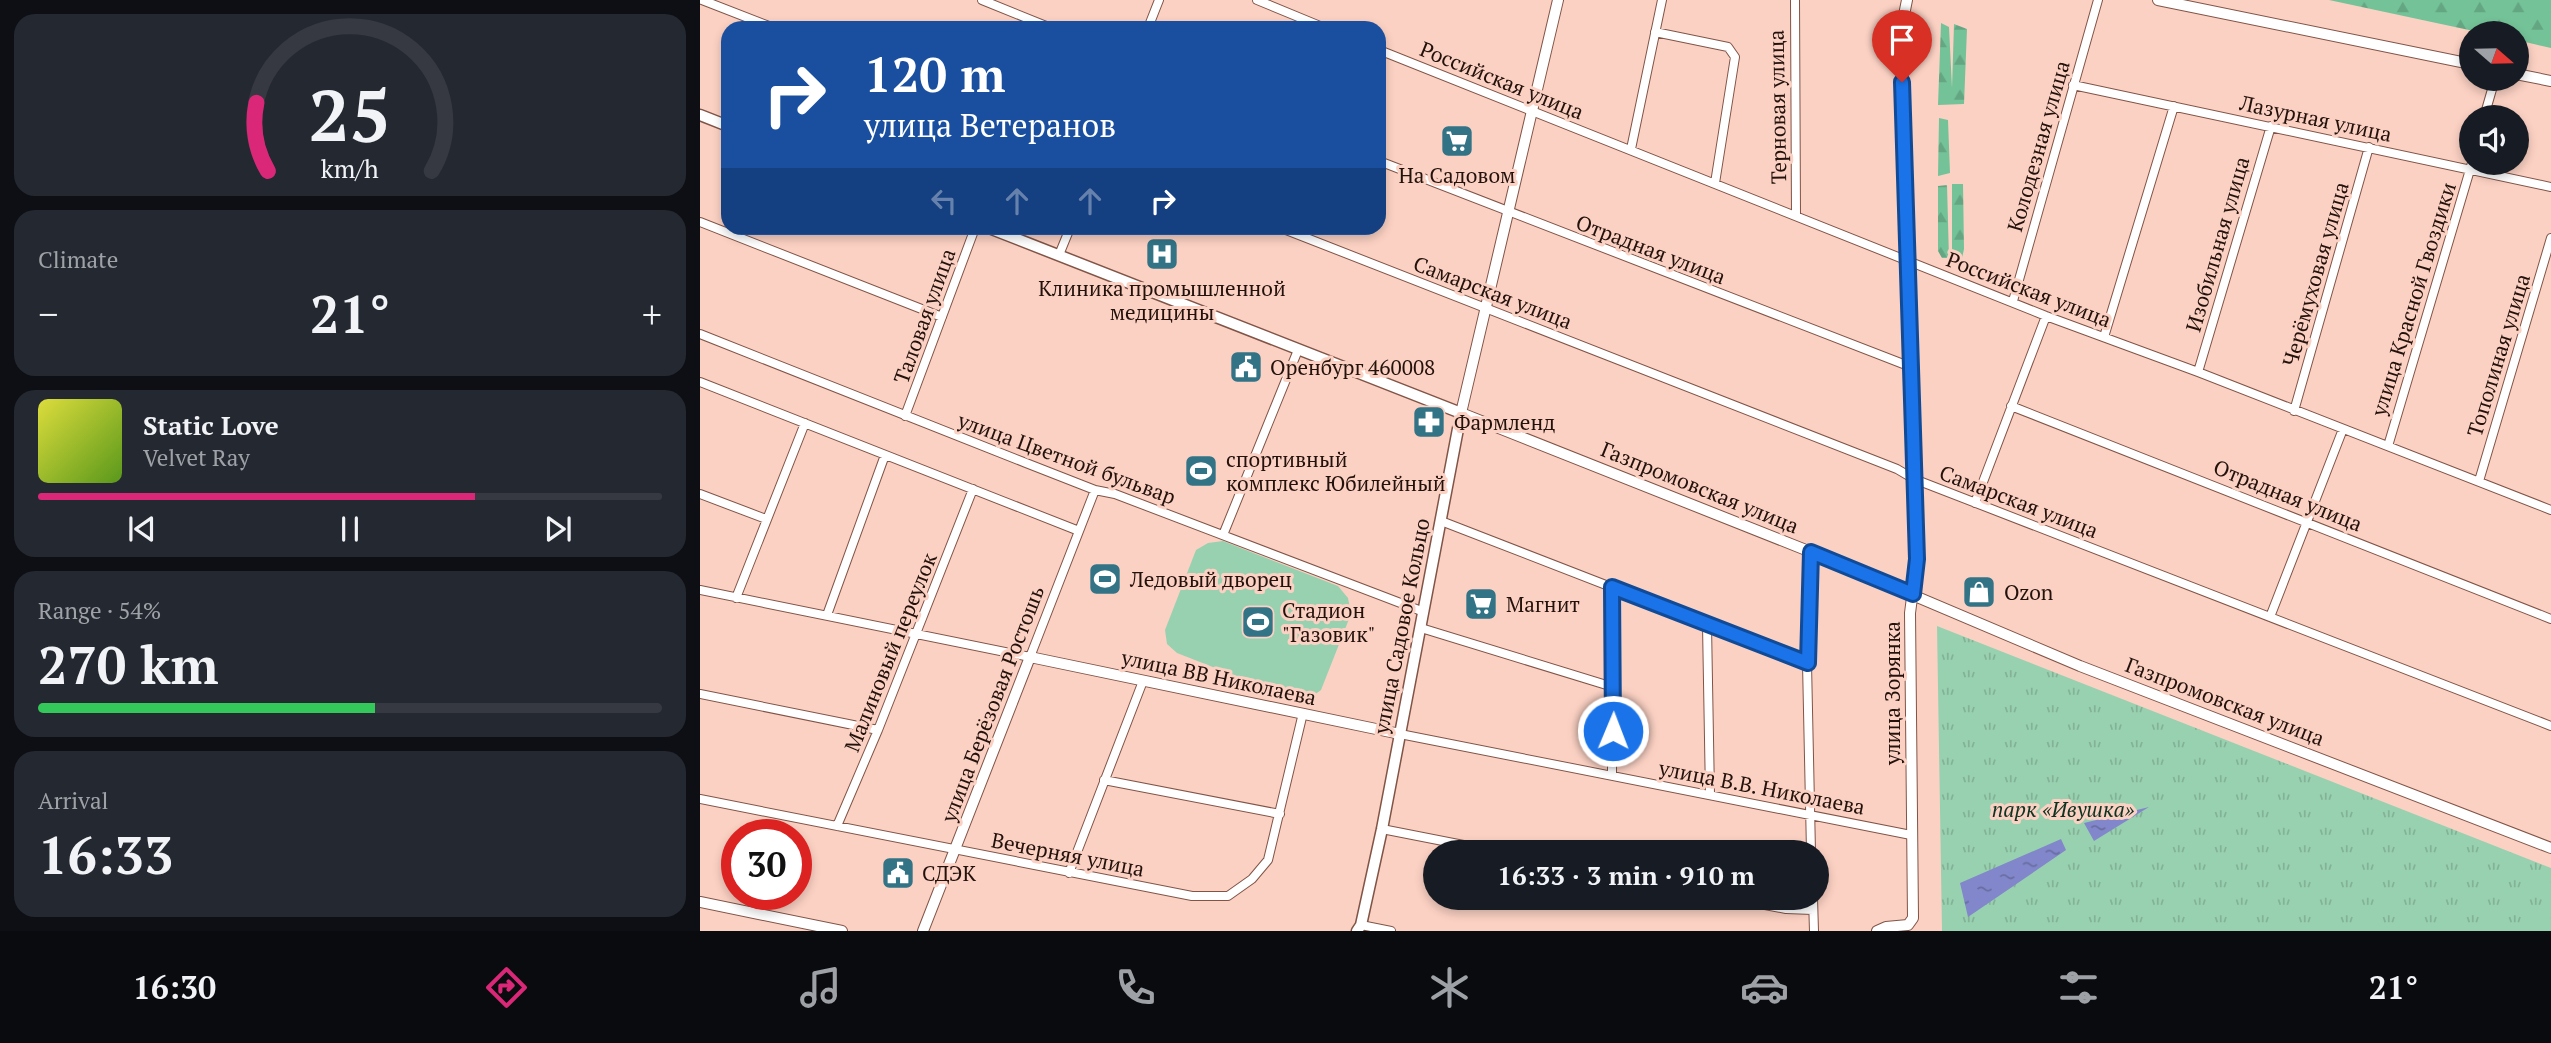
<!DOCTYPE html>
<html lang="en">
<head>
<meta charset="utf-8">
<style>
	:root { --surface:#171b24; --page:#242831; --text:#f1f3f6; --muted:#9ea1a6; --line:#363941; --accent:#db2777 }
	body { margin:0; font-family:"PT Serif",serif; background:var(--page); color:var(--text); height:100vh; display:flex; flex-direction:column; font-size:26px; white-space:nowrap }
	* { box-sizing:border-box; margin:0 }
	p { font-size:23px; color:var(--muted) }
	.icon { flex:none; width:38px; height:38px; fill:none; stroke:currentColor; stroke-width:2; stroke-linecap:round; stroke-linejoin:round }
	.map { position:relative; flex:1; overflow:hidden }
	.sheet { display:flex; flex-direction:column; gap:14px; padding:14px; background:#0d0f14; width:700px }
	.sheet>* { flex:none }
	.guide { position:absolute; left:21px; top:21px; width:665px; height:214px; border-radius:21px; box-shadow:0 4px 10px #0003; background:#1a4fa0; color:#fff; overflow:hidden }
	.needle { width:46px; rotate:110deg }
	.fabs { position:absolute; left:1759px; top:21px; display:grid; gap:14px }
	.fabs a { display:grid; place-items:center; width:70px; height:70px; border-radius:50%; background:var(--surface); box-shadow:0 4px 10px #0003; font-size:35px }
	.speed { position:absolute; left:21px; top:819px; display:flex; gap:14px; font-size:35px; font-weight:700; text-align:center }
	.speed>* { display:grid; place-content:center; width:91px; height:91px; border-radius:50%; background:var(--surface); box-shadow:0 4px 10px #0003; line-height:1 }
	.speed .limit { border:10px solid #d22; background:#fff; color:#111 }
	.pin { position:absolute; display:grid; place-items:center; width:60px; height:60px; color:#fff; margin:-72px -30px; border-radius:50% 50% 50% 0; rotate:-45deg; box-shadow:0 0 7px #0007 }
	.pin .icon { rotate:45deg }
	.me { position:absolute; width:77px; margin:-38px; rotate:1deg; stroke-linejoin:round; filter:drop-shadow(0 0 5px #0008) }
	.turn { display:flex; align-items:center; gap:24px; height:147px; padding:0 28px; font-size:32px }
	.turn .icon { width:91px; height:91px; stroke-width:2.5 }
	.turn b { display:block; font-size:49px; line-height:60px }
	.lanes { display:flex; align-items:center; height:66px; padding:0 28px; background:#0003; justify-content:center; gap:35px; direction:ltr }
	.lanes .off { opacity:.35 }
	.big { font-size:52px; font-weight:800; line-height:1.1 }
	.sheet .widget { flex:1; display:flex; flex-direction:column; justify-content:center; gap:10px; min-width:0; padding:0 24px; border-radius:21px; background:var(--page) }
	.sheet .dial { align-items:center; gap:0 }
	.dial svg { height:182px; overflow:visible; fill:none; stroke:var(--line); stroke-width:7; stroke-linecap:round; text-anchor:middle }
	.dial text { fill:var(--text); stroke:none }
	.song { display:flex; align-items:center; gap:21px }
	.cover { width:84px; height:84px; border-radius:10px; background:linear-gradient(135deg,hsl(60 70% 55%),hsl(90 70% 35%)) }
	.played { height:7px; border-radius:4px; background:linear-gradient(90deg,var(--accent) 70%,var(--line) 70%) }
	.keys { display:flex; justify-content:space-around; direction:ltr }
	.heat { display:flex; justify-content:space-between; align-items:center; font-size:38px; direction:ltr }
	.charge { height:10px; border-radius:5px; background:linear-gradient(90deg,#34c759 54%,var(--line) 0) }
	.trip { position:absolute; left:723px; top:840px; width:406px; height:70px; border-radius:35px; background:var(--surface); box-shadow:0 4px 10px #0003; font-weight:800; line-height:70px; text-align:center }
	.menu { display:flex; height:112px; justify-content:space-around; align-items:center; background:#090b0e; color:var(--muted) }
	.menu .icon { width:49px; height:49px }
	.menu .current { color:var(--accent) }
	.menu b { font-size:32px; color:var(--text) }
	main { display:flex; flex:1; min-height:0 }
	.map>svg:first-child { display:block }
	.grass { fill:url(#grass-tufts) }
	.forest { fill:url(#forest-firs) }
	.pitch { fill:#98d1b0 }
	.water { fill:url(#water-ripples) }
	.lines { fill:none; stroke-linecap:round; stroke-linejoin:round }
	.minor-casing { stroke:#815446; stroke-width:10 }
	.tertiary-casing { stroke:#815446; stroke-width:12 }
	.secondary-casing { stroke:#815446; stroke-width:13 }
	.minor { stroke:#fff; stroke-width:8 }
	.tertiary { stroke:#fff; stroke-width:10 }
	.secondary { stroke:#fff; stroke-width:10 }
	.route-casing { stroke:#114b97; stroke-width:18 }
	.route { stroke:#1a73e8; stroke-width:12 }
	.labels { text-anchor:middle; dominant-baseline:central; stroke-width:6; stroke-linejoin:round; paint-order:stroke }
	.street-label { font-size:21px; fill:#23110b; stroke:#fbd1c3 }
	.poi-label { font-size:21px; fill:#23110b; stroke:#fbd1c3; text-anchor:start }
	.park-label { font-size:21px; font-style:italic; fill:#0e3220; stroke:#fbd1c3 }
</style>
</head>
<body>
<main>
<section class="sheet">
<div class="widget dial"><svg viewBox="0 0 100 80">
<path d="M14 69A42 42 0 1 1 86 69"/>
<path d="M14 69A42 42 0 0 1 9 39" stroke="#db2777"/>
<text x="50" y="56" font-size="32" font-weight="700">25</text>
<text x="50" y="72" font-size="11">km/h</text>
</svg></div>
<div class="widget"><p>Climate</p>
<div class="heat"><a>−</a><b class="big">21°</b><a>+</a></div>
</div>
<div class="widget">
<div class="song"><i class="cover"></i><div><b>Static Love</b><p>Velvet Ray</p></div></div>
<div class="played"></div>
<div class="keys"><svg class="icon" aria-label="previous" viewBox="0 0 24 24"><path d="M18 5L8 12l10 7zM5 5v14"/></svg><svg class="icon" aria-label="pause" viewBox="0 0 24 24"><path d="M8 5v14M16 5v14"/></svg><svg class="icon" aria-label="next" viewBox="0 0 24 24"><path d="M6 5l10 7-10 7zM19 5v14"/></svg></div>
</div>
<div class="widget"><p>Range · 54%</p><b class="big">270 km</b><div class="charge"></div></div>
<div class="widget"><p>Arrival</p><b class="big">16:33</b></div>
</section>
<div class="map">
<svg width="1851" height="931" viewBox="0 0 1851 931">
	<defs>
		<pattern id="grass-tufts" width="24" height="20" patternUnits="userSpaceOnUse" patternTransform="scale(1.75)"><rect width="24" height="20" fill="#98d1b0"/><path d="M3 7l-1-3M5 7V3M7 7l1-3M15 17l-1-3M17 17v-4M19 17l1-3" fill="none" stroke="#83b296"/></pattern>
		<pattern id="forest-firs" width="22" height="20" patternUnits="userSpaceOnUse" patternTransform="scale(1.75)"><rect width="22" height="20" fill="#74c298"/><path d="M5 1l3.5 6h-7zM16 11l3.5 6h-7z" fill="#64a682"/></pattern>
		<pattern id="water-ripples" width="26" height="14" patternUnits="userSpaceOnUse" patternTransform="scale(1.75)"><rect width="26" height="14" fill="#8187ca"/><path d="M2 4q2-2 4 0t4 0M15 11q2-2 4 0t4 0" fill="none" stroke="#696da2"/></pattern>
	</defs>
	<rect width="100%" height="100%" fill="#fbd1c3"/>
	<!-- grass -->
	<path class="grass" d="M1237 626 1851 868V931H1242Z"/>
	<!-- forest -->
	<path class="forest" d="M1629 0H1851V48L1817 40 1816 33H1783Z
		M1241 23 1249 27 1252 88 1254 24 1267 29 1264 104 1238 105Z
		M1239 118 1248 120 1250 173 1238 176Z
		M1252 184H1263L1264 249 1261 263 1252 260Z
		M1247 185 1249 258H1242L1238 251V186Z"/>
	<!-- pitch -->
	<path class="pitch" d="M523 541 638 586 648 598 651 614 621 690 610 698 594 699 477 653 467 644 465 630 496 550 508 543Z"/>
	<!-- water -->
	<path class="water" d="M1449 807 1394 841 1384 823Z
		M1361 839 1366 850 1268 917 1260 883Z"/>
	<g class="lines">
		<defs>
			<path id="minor" d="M2 0 74 28
				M282 0 351 28
				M557 0 625 28
				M1095 0 1096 215
				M448 28 459 0
				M955 32 1028 47 1035 57 1015 183
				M679 50 1346 316 1498 372 1851 510
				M1373 85 1851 187
				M1784 117 1795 79
				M931 149 962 0
				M679 161 1211 367
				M0 222 242 317
				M581 228 1197 469 1214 479 1851 726
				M359 255 370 228
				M1313 301 1398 0
				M0 334 326 463 395 490 415 494 724 612
				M1404 337 1474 106
				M1498 372 1571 126
				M0 382 379 531
				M1311 406 1851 619
				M1594 411 1669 147
				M205 416 275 228
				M1688 446 1772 163
				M1779 481 1851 238
				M0 494 66 519
				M1275 503 1346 316
				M741 521 1107 663
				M523 535 598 350
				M0 590 330 657 395 490
				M36 598 105 423
				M127 615 185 455
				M1570 617 1643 429
				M1007 625 1010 795
				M721 628 913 687
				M0 694 178 730
				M700 734 1211 835
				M912 775V587
				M404 780 580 814
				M0 799 492 896H528L552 879 568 860 603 713
				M137 826 178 730 273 489
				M682 829 799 852
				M1111 852 1107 663 1111 552
				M369 873 443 681
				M1028 898 1086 909 1113 910
				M1113 898 1114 931
				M661 925 691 931"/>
			<path id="tertiary" d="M858 0 761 413 1111 552 1380 666 1851 848
				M1458 0 1771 64
				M1816 74 1851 81
				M0 902 142 931
				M223 931 330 657 700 734
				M1177 931 1186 927 1208 925 1213 918 1210 613 1217 559 1201 30 1207 0"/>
			<path id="secondary" d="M0 115 28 126
				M289 228 761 413 682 829 661 925 657 931"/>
		</defs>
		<!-- minor casing -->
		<use href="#minor" class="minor-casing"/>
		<!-- tertiary casing -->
		<use href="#tertiary" class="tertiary-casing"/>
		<!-- secondary casing -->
		<use href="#secondary" class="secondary-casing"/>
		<!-- minor -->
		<use href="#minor" class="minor"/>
		<!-- tertiary -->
		<use href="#tertiary" class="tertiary"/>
		<!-- secondary -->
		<use href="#secondary" class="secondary"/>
	</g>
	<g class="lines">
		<defs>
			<path id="route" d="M913 731 912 587 1108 663 1111 552 1213 594 1217 559 1202 82"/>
		</defs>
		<!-- route casing -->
		<use href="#route" class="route-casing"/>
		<!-- route -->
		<use href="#route" class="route"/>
	</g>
	<!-- icons -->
	<defs>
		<symbol id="supermarket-square" viewBox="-11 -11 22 22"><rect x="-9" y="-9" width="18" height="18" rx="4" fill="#327386" stroke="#fbd1c3"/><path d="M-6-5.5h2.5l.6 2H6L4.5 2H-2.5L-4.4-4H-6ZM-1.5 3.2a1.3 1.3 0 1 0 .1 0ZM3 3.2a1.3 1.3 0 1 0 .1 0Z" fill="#fff"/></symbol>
		<symbol id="hospital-square" viewBox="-11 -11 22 22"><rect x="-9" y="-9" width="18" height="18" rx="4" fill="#327386" stroke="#fbd1c3"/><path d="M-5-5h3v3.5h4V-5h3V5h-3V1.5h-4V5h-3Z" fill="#fff"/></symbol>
		<symbol id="civic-square" viewBox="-11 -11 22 22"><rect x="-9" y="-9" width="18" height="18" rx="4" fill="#327386" stroke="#fbd1c3"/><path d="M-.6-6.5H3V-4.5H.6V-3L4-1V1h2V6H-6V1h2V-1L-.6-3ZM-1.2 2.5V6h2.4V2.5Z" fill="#fff"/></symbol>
		<symbol id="pharmacy-square" viewBox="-11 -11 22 22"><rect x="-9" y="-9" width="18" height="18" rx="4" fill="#327386" stroke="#fbd1c3"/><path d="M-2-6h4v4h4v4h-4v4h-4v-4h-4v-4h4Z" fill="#fff"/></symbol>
		<symbol id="stadium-square" viewBox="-11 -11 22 22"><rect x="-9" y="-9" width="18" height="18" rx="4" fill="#327386" stroke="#fbd1c3"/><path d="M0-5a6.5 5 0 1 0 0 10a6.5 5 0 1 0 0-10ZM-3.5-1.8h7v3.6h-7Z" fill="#fff"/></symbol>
		<symbol id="shop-square" viewBox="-11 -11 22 22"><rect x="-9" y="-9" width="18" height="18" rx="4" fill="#327386" stroke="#fbd1c3"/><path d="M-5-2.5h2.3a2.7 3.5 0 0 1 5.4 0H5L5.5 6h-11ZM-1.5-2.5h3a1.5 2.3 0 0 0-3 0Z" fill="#fff"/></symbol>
	</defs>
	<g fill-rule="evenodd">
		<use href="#supermarket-square" x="738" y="122" width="38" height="38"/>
		<use href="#hospital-square" x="443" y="235" width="38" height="38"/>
		<use href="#civic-square" x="527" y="348" width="38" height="38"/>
		<use href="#pharmacy-square" x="710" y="403" width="38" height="38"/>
		<use href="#stadium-square" x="482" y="452" width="38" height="38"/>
		<use href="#stadium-square" x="386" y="560" width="38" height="38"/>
		<use href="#shop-square" x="1260" y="573" width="38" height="38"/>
		<use href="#supermarket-square" x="762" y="585" width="38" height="38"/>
		<use href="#stadium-square" x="539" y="603" width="38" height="38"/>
		<use href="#civic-square" x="179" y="854" width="38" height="38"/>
	</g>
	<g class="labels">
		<!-- street labels -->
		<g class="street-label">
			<text transform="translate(802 80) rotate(22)">Российская улица</text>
			<text transform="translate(1077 107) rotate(-91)">Терновая улица</text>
			<text transform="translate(1616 118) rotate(12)">Лазурная улица</text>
			<text transform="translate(1338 146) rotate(-74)">Колодезная улица</text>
			<text transform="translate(1517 244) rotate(-74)">Изобильная улица</text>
			<text transform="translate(951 249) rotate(21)">Отрадная улица</text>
			<text transform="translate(1615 274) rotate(-74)">Черёмуховая улица</text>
			<text transform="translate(1329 289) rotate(21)">Российская улица</text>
			<text transform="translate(793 292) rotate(21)">Самарская улица</text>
			<text transform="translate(1713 299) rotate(-73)">улица Красной Гвоздики</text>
			<text transform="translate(224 316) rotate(-70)">Таловая улица</text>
			<text transform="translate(1798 355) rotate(-73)">Тополиная улица</text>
			<text transform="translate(367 458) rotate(20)">улица Цветной бульвар</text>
			<text transform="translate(1000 487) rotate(22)">Газпромовская улица</text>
			<text transform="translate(1588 495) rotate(22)">Отрадная улица</text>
			<text transform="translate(1319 501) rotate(21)">Самарская улица</text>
			<text transform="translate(701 626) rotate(-79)">улица Садовое Кольцо</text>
			<text transform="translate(190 652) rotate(-68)">Малиновый переулок</text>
			<text transform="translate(519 677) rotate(12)">улица ВВ Николаева</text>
			<text transform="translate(1192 693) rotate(-90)">улица Зорянка</text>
			<text transform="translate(1525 701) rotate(21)">Газпромовская улица</text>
			<text transform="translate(292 704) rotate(-69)">улица Берёзовая Ростошь</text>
			<text transform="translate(1062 787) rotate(11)">улица В.В. Николаева</text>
			<text transform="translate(368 854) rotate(11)">Вечерняя улица</text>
		</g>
		<!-- poi labels -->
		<g class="poi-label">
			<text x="757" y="175" text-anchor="middle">На Садовом</text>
			<text x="462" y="288" text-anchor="middle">Клиника промышленной<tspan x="462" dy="24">медицины</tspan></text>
			<text x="570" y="367">Оренбург 460008</text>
			<text x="754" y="422">Фармленд</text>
			<text x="526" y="459">спортивный<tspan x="526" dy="24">комплекс Юбилейный</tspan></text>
			<text x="430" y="579">Ледовый дворец</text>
			<text x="1304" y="592">Ozon</text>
			<text x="806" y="604">Магнит</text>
			<text x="582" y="610">Стадион<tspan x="582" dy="24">"Газовик"</tspan></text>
			<text x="222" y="873">СДЭК</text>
		</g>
		<!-- park labels -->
		<g class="park-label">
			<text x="1363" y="809">парк «Ивушка»</text>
		</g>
	</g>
</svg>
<div class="fabs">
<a><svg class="needle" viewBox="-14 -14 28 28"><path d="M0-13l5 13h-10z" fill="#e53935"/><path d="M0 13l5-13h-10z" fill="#9ea1a6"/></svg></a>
<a><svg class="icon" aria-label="sound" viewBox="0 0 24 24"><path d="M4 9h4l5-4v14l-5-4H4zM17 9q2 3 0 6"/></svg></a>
</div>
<div class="speed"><div class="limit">30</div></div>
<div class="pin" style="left:1202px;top:82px;background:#d93025"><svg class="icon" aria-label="arrive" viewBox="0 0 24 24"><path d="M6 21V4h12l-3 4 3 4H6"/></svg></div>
<svg class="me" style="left:913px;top:731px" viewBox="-20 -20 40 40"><circle r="17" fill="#1a73e8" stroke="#fff" stroke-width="3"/><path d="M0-11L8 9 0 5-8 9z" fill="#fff"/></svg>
<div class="trip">16:33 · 3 min · 910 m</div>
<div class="guide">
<div class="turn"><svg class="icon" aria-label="right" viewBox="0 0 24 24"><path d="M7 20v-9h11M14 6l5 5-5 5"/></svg><div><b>120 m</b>улица Ветеранов</div></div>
<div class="lanes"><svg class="icon off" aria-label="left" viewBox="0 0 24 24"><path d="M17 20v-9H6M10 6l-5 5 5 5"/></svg><svg class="icon off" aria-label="ahead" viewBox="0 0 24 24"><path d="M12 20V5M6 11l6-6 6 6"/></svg><svg class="icon off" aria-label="ahead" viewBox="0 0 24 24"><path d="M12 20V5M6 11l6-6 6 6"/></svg><svg class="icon" aria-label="right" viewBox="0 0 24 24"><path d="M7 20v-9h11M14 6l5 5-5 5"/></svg></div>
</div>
</div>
</main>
<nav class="menu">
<b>16:30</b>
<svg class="icon current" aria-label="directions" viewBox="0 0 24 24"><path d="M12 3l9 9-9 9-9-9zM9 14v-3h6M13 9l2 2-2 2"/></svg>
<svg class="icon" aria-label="music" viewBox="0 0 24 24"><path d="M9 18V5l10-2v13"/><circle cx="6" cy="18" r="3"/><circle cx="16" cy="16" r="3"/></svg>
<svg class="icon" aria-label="phone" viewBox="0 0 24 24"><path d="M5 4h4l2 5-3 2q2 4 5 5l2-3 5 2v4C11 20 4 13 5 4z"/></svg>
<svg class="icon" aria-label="climate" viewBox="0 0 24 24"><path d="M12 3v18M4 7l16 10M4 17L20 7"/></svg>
<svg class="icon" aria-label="car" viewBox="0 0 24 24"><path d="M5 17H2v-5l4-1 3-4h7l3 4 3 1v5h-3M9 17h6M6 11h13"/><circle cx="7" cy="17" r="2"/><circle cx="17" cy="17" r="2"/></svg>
<svg class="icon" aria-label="filters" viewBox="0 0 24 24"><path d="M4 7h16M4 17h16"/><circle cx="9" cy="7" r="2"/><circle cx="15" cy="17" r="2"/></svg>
<b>21°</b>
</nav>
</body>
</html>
